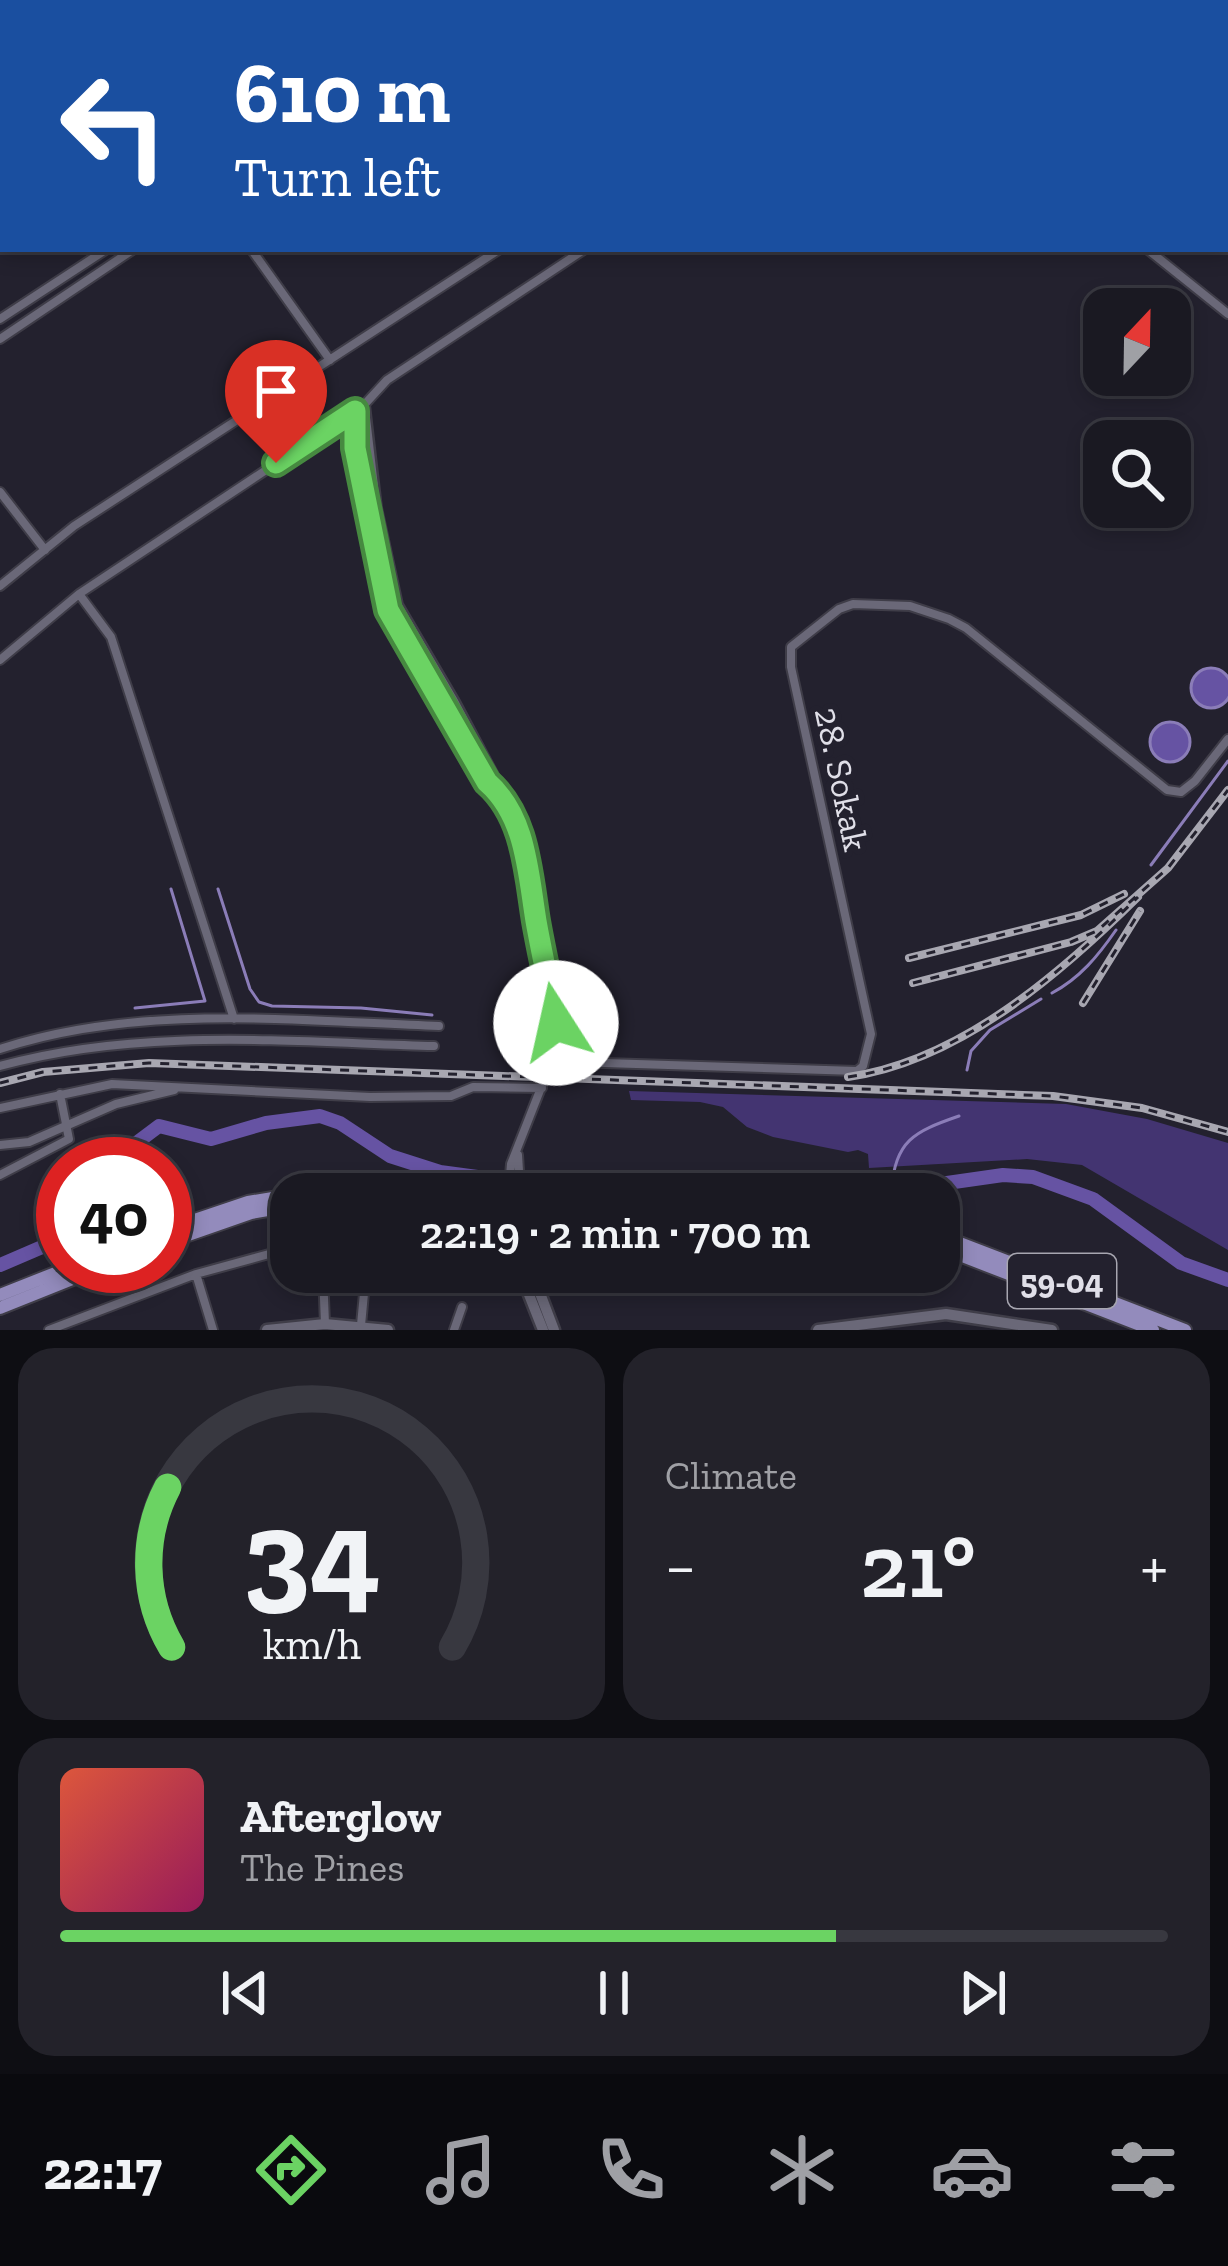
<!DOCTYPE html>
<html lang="en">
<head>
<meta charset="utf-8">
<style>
	:root { --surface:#1a1922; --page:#23222a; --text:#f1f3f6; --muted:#9fa0a5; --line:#383840; --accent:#6bd363 }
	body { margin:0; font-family:"Zilla Slab",serif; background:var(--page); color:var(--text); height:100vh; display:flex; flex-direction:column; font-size:45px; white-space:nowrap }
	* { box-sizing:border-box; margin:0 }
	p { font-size:39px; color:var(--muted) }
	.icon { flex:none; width:66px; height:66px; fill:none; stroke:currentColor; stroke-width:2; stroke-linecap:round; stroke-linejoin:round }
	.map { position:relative; height:1330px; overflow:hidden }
	.panel { display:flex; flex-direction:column; gap:18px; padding:18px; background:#0e0e13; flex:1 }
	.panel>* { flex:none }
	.hud { position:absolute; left:0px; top:0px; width:1230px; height:252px; box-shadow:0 6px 18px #0003,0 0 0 3px var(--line); background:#1a4fa0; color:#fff; overflow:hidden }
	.needle { width:78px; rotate:22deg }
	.controls { position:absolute; left:1083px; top:288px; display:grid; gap:24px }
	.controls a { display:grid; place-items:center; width:108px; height:108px; border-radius:24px; background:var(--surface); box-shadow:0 6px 18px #0003,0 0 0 3px var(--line); font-size:60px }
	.speed { position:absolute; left:36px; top:1137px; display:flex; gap:24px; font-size:60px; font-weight:700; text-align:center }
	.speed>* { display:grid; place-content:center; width:156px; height:156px; border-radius:50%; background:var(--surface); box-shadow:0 6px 18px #0003,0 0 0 3px var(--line); line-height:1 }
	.speed .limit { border:18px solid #d22; background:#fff; color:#111 }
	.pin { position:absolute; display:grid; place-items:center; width:102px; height:102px; color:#fff; margin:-123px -51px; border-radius:50% 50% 50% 0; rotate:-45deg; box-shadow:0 0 12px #0007 }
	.pin .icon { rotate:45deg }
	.me { position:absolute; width:132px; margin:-66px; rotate:350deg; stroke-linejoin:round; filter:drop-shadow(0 0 9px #0008) }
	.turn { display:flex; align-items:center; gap:42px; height:252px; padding:0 36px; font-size:54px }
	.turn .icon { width:156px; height:156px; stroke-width:2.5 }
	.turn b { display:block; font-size:84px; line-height:102px }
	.big { font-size:90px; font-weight:600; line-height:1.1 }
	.panel .card { flex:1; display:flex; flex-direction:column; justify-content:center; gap:18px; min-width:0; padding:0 42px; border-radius:36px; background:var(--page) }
	.panel .dial { align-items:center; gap:0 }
	.dial svg { height:312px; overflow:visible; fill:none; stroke:var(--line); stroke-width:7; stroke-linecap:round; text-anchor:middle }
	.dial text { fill:var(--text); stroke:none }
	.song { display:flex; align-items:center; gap:36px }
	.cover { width:144px; height:144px; border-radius:18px; background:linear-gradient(135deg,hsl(10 70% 55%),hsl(330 70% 35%)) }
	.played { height:12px; border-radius:6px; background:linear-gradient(90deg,var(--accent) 70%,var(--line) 70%) }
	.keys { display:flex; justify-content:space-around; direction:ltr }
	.heat { display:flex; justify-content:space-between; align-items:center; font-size:66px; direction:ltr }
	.panel .tiles { flex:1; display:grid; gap:18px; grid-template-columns:1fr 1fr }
	.card:last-child { grid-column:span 2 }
	.trip { position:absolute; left:270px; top:1173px; width:690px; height:120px; border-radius:36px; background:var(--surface); box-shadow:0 6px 18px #0003,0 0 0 3px var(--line); font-weight:600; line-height:120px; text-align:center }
	.dock { display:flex; height:192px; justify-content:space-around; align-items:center; background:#0a0a0e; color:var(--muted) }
	.dock .icon { width:84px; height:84px }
	.dock .active { color:var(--accent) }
	.dock b { font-size:54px; color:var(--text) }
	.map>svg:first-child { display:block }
	.green { fill:#433471 }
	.water { fill:#6653a3; stroke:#8b7db8; stroke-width:3 }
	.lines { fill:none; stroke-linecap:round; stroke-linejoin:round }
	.stream { stroke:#8b7db8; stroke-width:3 }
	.river { stroke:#6653a3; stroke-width:14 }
	.minor-casing { stroke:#3f3d48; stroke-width:12 }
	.tertiary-casing { stroke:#3f3d48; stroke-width:14 }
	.secondary-casing { stroke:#3f3d48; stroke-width:15 }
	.primary-casing { stroke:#3f3d48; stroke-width:16 }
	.minor { stroke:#6a6878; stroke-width:8 }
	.tertiary { stroke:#6a6878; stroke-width:9 }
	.secondary { stroke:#6a6878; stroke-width:10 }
	.primary { stroke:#938bbc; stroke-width:12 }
	.rail-casing { stroke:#a8a7b1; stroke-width:8 }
	.rail { stroke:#23212e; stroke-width:3; stroke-dasharray:9; stroke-linecap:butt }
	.route-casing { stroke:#468940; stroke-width:30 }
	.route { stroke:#6bd363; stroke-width:21 }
	.labels { text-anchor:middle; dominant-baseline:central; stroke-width:12; stroke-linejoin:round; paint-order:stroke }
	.shield { fill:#23212e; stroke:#a7a6b0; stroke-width:3 }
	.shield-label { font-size:33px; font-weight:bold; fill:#e0dfe8 }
	.street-label { font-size:36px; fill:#e0dfe8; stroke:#23212e }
</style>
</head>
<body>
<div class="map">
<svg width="1228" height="1330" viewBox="0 0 1228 1330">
	<rect width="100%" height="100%" fill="#23212e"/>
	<!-- green -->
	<path class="green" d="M629 1091 1066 1104 1147 1119 1228 1143V1250L1082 1165 1027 1159 869 1168 868 1154 858 1150 848 1152 773 1137 747 1127 723 1107 700 1102 631 1100Z
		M643 1272H706L708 1288 640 1292 638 1279 645 1277Z"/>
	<!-- water -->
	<path class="water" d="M1191 688a20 20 0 1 1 40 0a20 20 0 1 1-40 0Z
		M1150 742a20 20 0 1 1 40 0a20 20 0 1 1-40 0Z"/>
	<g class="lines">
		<!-- stream -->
		<path class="stream" d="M149 3 152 0
			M0 134 3 132
			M1151 865 1228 761
			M218 889 250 989 259 1002 272 1006 361 1008 432 1015
			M1052 993C1080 978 1098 956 1116 930
			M135 1008 205 1001 171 889
			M967 1070 971 1051 990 1030 1041 999
			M891 1191C896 1140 913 1132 959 1116
			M646 1272 647 1277"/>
		<!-- river -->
		<path class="river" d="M123 1164 135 1144 159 1126 211 1139 266 1123 320 1116 340 1123 390 1156 440 1172 606 1194
			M640 1194 841 1187 884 1192 1003 1175 1033 1177 1093 1199 1181 1263 1228 1280
			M0 1265 63 1238"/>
		<defs>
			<path id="minor" d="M484 3 488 0
				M509 3 514 0
				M878 3 883 0
				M1154 3 1156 0
				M251 249 330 360
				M1147 249 1228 314
				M0 319 107 249
				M0 339 134 249
				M0 492 45 550
				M0 586 74 526 500 249
				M79 594 111 637 234 1019
				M0 660 79 594 364 405 387 380 585 249
				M0 1049C139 1003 296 1021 439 1026
				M0 1066C140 1027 291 1042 434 1046
				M0 1108 112 1084 370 1097 451 1096 473 1087 542 1088
				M0 1145 29 1142 116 1104 174 1090
				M518 1155 520 1187
				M0 1175 69 1139 60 1094
				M509 1187 511 1164 548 1070 573 1062 857 1071 863 1066 871 1034 791 667V647L839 609 853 604 910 606 949 619 966 628 1167 790 1181 792 1195 781 1228 739
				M323 1272 325 1324
				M196 1274 213 1330
				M361 1325 366 1272
				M49 1330 196 1274 291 1248
				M454 1330 462 1307"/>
			<path id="tertiary" d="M364 405 376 508 397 605 454 702 515 817 521 840 556 1023 557 1050 548 1070
				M355 411V448L388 610 487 782 499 792"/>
			<path id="secondary" d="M1225 0 1228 2
				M520 1272 543 1330
				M532 1272 554 1330
				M267 1330 325 1324 388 1330
				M818 1330 946 1314 1052 1330"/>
			<path id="primary" d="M520 1187 527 1194
				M299 1194H384
				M503 1194 509 1187
				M165 1230 248 1202 291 1195
				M939 1235 1185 1330
				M165 1243 251 1213 291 1206
				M939 1247 1153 1330
				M0 1295 73 1266
				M0 1308 105 1266"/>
		</defs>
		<!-- minor casing -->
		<use href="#minor" class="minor-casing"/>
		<!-- tertiary casing -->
		<use href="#tertiary" class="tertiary-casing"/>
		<!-- secondary casing -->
		<use href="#secondary" class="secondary-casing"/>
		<!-- primary casing -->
		<use href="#primary" class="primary-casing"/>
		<!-- minor -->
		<use href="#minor" class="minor"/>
		<!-- tertiary -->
		<use href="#tertiary" class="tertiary"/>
		<!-- secondary -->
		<use href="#secondary" class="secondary"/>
		<!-- primary -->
		<use href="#primary" class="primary"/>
		<defs>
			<path id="rail" d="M1062 0 1066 3
				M1227 129H1228
				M909 958 1081 915 1124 894
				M913 983 1071 942 1097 931 1168 868 1228 790
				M1083 1003 1140 911
				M848 1077C960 1061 1060 974 1138 897
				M0 1083 43 1072 149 1063 1053 1096 1142 1108 1228 1132"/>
		</defs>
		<!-- rail casing -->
		<use href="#rail" class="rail-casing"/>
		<!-- rail -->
		<use href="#rail" class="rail"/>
	</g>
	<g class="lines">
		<defs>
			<path id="route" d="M276 463 355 411V448L388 610 487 782C526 816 528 872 536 921 542 955 550 989 556 1023"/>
		</defs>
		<!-- route casing -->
		<use href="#route" class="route-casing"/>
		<!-- route -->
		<use href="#route" class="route"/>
	</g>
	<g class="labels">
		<!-- shield labels -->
		<rect class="shield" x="1008" y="1254" width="108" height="54" rx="9"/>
		<g class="shield-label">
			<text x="1062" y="1281">59-04</text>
		</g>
		<!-- street labels -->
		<g class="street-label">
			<text transform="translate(842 779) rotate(78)">28. Sokak</text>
		</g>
	</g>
</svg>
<div class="controls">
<a><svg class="needle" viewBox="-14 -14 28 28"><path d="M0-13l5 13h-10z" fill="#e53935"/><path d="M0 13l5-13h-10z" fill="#9fa0a5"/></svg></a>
<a><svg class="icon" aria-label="search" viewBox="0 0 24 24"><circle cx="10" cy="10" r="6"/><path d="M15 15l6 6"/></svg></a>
</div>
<div class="speed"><div class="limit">40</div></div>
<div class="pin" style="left:276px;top:463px;background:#d93025"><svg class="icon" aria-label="arrive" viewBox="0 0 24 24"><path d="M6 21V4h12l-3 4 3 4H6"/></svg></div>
<svg class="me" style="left:556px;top:1023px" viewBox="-20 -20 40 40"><circle r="19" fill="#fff"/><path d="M0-13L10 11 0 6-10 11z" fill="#6bd363"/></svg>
<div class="trip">22:19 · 2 min · 700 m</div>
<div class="hud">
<div class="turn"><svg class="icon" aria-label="left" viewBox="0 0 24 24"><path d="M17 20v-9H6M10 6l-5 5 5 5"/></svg><div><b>610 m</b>Turn left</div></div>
</div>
</div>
<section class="panel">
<div class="tiles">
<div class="card dial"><svg viewBox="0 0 100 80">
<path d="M14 69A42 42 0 1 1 86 69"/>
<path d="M14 69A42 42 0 0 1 13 28" stroke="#6bd363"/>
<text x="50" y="56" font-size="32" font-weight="700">34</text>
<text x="50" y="72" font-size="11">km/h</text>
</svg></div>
<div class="card"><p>Climate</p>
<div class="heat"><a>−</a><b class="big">21°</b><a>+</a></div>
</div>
<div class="card">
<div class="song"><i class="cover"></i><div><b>Afterglow</b><p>The Pines</p></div></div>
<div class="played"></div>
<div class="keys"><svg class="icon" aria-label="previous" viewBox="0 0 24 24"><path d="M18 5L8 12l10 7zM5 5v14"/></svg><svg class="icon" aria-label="pause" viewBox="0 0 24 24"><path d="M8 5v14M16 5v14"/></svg><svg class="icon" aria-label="next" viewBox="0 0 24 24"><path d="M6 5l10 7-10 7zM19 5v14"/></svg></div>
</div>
</div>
</section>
<nav class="dock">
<b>22:17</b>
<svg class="icon active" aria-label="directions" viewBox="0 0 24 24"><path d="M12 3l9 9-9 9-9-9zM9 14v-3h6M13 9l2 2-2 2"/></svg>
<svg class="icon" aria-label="music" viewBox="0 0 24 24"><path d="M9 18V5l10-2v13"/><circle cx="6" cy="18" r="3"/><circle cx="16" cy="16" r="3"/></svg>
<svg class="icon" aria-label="phone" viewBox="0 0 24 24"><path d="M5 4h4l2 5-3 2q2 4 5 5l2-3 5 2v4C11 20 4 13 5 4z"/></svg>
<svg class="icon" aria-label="climate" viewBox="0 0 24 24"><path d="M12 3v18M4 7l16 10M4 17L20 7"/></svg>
<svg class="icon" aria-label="car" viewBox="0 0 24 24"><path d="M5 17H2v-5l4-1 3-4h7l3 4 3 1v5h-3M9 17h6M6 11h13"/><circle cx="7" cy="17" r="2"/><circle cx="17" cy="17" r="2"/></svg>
<svg class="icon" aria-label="filters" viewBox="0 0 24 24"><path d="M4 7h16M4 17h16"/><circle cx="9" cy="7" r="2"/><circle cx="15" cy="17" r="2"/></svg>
</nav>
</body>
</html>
